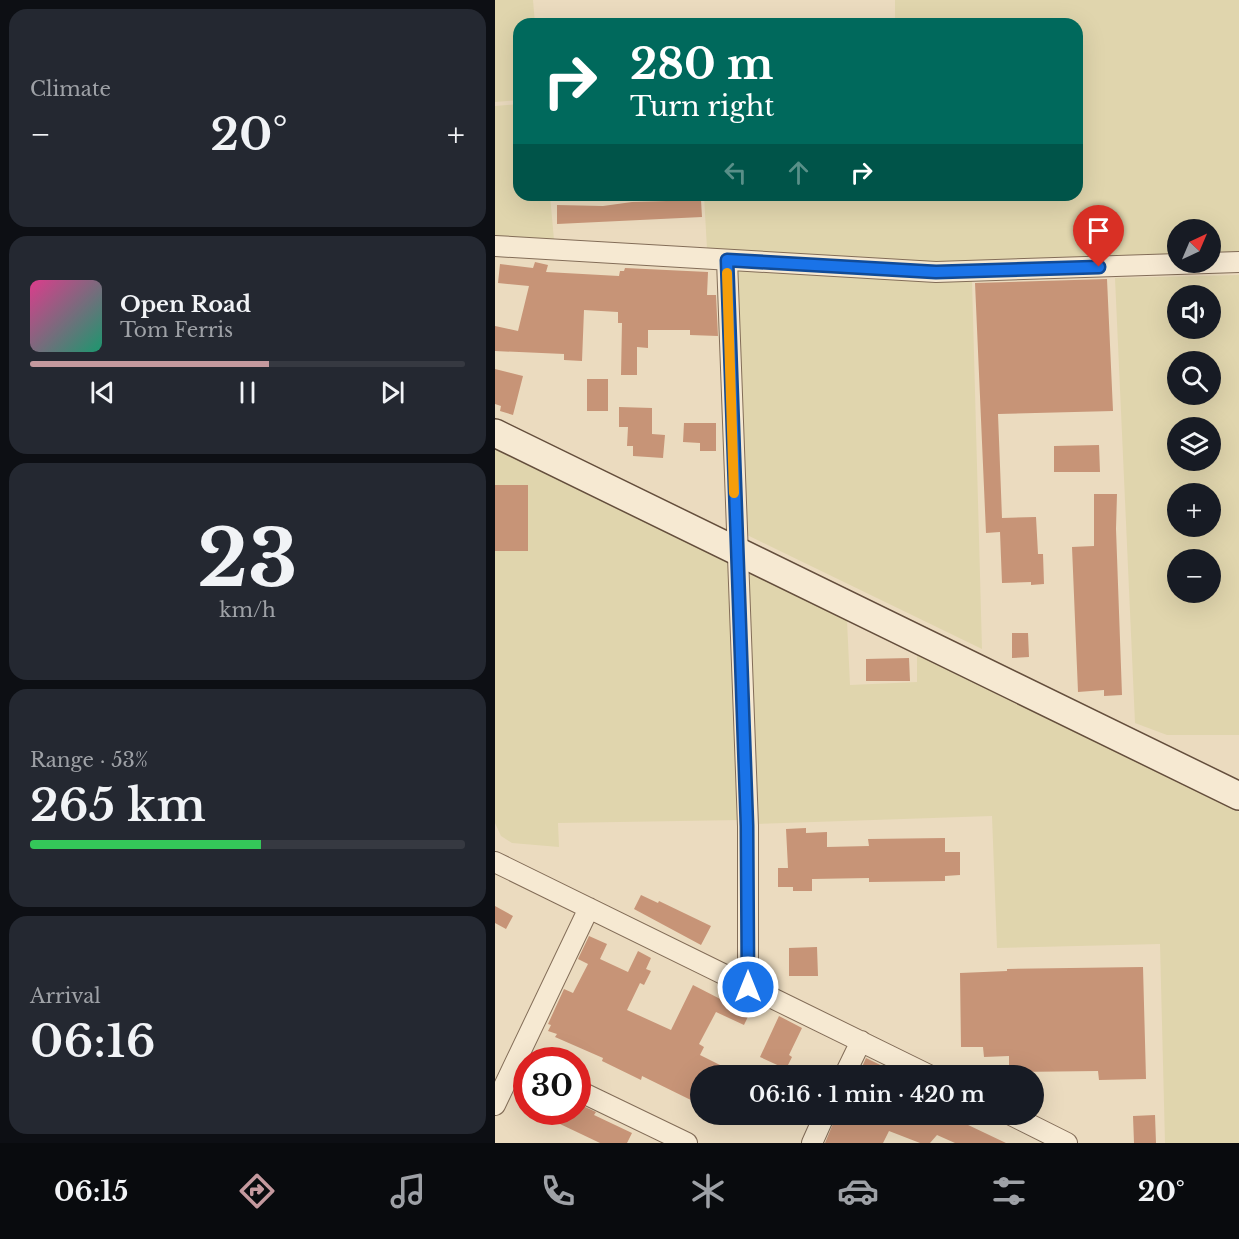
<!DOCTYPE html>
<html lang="en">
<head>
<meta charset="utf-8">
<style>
	:root { --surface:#171b24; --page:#242831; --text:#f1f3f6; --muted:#9ea1a6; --line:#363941; --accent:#c4999e }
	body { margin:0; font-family:"Libre Baskerville",serif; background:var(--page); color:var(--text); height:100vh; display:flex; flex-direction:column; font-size:22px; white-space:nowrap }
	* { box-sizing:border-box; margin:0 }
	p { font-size:20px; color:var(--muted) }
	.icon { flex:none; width:33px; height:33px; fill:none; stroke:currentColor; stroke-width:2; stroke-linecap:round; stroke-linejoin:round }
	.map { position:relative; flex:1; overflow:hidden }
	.details { display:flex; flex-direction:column; gap:9px; padding:9px; background:#0d0f14; width:495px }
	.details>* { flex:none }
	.hud { position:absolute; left:18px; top:18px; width:570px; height:183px; border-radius:18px; box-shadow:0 6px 24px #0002; background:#00695c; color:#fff; overflow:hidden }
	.needle { width:39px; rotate:44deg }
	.controls { position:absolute; left:672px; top:219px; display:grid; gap:12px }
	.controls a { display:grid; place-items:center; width:54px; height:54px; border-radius:50%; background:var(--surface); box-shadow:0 6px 24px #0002; font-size:30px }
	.speed { position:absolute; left:18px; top:1047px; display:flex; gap:12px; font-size:30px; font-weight:700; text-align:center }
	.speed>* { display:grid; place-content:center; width:78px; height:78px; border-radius:50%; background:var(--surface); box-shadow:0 6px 24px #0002; line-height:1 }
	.speed .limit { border:9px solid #d22; background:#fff; color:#111 }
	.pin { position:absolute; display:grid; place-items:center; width:51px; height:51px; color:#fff; margin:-62px -26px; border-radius:50% 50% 50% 0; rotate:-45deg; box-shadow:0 0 6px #0007 }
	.pin .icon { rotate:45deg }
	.me { position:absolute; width:66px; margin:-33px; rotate:0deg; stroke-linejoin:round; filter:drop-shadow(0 0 4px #0008) }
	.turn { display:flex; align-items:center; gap:21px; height:126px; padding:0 18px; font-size:27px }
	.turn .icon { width:78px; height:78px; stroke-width:2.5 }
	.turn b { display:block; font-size:42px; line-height:51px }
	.lanes { display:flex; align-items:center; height:57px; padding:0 18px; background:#0003; justify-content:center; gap:30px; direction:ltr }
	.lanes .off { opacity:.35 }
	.big { font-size:45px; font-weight:600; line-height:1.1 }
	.details .tile { flex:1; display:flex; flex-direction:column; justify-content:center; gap:9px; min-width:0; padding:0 21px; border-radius:18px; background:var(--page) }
	.details .dial { align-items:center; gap:0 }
	.dial b { font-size:78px; line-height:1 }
	.song { display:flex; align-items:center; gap:18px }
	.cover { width:72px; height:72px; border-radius:9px; background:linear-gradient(135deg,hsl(330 70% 55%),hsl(160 70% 35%)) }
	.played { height:6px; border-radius:3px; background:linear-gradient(90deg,var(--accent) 55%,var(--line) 55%) }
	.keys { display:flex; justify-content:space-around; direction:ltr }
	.heat { display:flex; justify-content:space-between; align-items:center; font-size:33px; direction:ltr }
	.charge { height:9px; border-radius:4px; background:linear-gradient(90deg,#34c759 53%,var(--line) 0) }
	.trip { position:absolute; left:195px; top:1065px; width:354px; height:60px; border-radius:30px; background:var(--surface); box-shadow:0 6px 24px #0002; font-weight:600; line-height:60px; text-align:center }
	.dock { display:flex; height:96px; justify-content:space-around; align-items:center; background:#090b0e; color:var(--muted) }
	.dock .icon { width:42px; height:42px }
	.dock .selected { color:var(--accent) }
	.dock b { font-size:27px; color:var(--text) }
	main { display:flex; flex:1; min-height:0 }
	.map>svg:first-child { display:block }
	.farmland { fill:#e0d5ad; fill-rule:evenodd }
	.building { fill:#c79477 }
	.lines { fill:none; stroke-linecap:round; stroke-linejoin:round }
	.street-casing { stroke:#836d58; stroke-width:22 }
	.secondary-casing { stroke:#644e3c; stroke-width:30 }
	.street { stroke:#f6e9d2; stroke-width:20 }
	.secondary { stroke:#f6e9d2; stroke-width:27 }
	.route-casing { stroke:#114b97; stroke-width:15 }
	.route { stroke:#1a73e8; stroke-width:10 }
	.slow { stroke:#f59e0b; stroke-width:10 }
</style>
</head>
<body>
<main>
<section class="details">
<div class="tile"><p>Climate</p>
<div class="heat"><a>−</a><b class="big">20°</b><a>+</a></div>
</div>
<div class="tile">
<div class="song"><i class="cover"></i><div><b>Open Road</b><p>Tom Ferris</p></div></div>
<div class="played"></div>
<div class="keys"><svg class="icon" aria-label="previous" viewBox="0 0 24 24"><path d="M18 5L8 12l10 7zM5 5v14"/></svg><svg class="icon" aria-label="pause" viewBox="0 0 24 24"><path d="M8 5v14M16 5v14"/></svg><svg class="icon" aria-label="next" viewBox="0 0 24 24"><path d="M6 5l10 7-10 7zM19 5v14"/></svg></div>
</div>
<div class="tile dial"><b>23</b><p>km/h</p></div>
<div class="tile"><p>Range · 53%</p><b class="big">265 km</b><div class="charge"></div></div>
<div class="tile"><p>Arrival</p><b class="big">06:16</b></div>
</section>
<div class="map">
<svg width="744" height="1143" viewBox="0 0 744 1143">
	<rect width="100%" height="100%" fill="#ebdbbf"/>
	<!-- farmland -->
	<path class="farmland" d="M0 0H38L40 24H24V100L0 102Z
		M400 0H744V255L716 256V230H682V257L442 262 212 249 209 195H582V24H400Z
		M24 104V195H55L59 240 0 237V106Z
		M241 269 477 281 487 649 246 532Z
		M744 275V735H672L640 723 620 278ZM682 296H716V328H682ZM682 362H716V394H682ZM682 428H716V460H682ZM682 494H716V526H682ZM682 560H716V592H682Z
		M0 447 234 561 246 820 63 823 64 847 17 843 6 836 0 823Z
		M247 569 352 620 355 685 422 682V655L744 812V1143H670L665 944 502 948 497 816 258 824Z"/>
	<!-- building -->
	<path class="building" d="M206 200 207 217 62 224V205L108 206 137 202Z
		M40 262 53 265 51 272 124 276 125 271H129L130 268 213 272 212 295H221L223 336 195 335V330H153V348L142 347V375H126L127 323H123V312L89 310 87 361 69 360V354L0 351V326L23 331 34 286 3 283 5 264 38 268Z
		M612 279 618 411 503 414 507 518 541 517 543 554H548L549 584 536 585V582L507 583 505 532 491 533 480 283Z
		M0 369 28 376 18 415 5 411 6 406 0 404Z
		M92 379H113V411H92Z
		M124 407 157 408V434L170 435 168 458 138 456V446H132L133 427H124Z
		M189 423H221V451H205V443L188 442Z
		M604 445 605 472H559V446Z
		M0 485H33V551H0Z
		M599 494H622L621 529 627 695 609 696V690L583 692 577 547 599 546Z
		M517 633H533L534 657 517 658Z
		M414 658 415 681H371V659Z
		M311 828V833L332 832V847L374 846 373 839 450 838V852H465V875L450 876V881L374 882V878L317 879V891H298V887H283V868H293L291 829Z
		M146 895 163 903 164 901 216 926 206 945 139 909Z
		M0 906 18 916 11 929 0 923Z
		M94 936 112 944 105 959 133 972 143 951 156 958 151 969 156 971 149 985 145 983 132 1010 176 1030 198 985 237 1005 242 995 259 1004 249 1025 221 1012 204 1044 209 1047 205 1055 247 1076H206V1105L147 1076 146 1080 107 1061 108 1058 60 1037 62 1034 53 1031 56 1025 53 1024 69 989 78 993 93 964 83 959Z
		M322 947 323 976H294V948Z
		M648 967 651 1079 604 1080 603 1071 514 1072V1056L489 1057 488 1047H466L465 973 512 971V969Z
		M284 1016 307 1028 294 1055 297 1057 291 1069 265 1057Z
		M371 1058 408 1076H363Z
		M88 1106 101 1112 99 1115 137 1133 132 1143H105L65 1124 71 1112H82V1107L86 1109Z
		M342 1114H450L511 1143H460L442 1135 435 1143H425L394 1131 388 1143H330Z
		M660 1115 661 1143H639L638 1116Z"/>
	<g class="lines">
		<defs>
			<path id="street" d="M0 246 441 272 744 262
				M232 260 253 826V987
				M0 862 436 1076
				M349 1076 366 1041
				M82 1090 192 1143
				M0 1105 94 908
				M514 1114 572 1143
				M317 1143 330 1114"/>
			<path id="secondary" d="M0 433 744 796"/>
		</defs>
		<!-- street casing -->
		<use href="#street" class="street-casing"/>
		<!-- secondary casing -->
		<use href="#secondary" class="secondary-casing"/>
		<!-- street -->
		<use href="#street" class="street"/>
		<!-- secondary -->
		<use href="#secondary" class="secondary"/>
	</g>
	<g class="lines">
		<defs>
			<path id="route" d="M253 987 252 826 232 260 441 272 604 267"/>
		</defs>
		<!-- route casing -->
		<use href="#route" class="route-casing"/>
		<!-- route -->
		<use href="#route" class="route"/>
		<!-- slow -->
		<path class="slow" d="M232 273 239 493"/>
	</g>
</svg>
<div class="controls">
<a><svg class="needle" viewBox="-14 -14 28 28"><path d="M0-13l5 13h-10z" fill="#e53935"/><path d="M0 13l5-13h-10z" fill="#9ea1a6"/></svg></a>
<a><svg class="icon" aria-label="sound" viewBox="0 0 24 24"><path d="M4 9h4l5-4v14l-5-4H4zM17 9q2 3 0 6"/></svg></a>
<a><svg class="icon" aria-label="search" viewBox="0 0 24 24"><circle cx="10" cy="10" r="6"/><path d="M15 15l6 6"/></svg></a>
<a><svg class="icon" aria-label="layers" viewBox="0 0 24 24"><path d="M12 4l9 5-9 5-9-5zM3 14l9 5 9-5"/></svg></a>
<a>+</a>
<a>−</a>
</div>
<div class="speed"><div class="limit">30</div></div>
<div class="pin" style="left:604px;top:267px;background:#d93025"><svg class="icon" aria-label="arrive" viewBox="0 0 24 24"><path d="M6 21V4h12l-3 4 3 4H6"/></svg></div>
<svg class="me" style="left:253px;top:987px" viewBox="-20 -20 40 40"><circle r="17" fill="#1a73e8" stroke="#fff" stroke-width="3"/><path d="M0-11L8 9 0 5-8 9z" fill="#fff"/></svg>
<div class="trip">06:16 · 1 min · 420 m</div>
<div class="hud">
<div class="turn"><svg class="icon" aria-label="right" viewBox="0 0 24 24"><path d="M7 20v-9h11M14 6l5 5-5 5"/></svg><div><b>280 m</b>Turn right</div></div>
<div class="lanes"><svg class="icon off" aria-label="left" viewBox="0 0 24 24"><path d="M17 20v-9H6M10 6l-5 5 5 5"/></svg><svg class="icon off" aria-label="ahead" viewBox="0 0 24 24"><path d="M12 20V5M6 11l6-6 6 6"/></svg><svg class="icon" aria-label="right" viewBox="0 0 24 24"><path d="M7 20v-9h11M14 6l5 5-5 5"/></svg></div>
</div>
</div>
</main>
<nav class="dock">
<b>06:15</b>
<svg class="icon selected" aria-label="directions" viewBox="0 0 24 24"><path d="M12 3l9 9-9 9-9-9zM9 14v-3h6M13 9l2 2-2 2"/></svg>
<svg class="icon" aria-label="music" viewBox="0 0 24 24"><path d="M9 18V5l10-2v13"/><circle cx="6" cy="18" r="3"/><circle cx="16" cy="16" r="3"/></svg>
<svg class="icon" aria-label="phone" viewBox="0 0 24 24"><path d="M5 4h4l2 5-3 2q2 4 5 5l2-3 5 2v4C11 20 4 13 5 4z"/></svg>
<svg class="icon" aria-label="climate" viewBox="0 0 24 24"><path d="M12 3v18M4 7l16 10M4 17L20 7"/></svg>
<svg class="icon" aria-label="car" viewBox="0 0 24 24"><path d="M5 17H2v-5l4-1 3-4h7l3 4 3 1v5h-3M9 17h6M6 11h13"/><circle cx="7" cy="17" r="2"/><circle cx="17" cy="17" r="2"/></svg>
<svg class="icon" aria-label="filters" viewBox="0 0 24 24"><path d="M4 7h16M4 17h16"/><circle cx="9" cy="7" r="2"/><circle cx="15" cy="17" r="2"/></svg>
<b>20°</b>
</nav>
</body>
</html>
